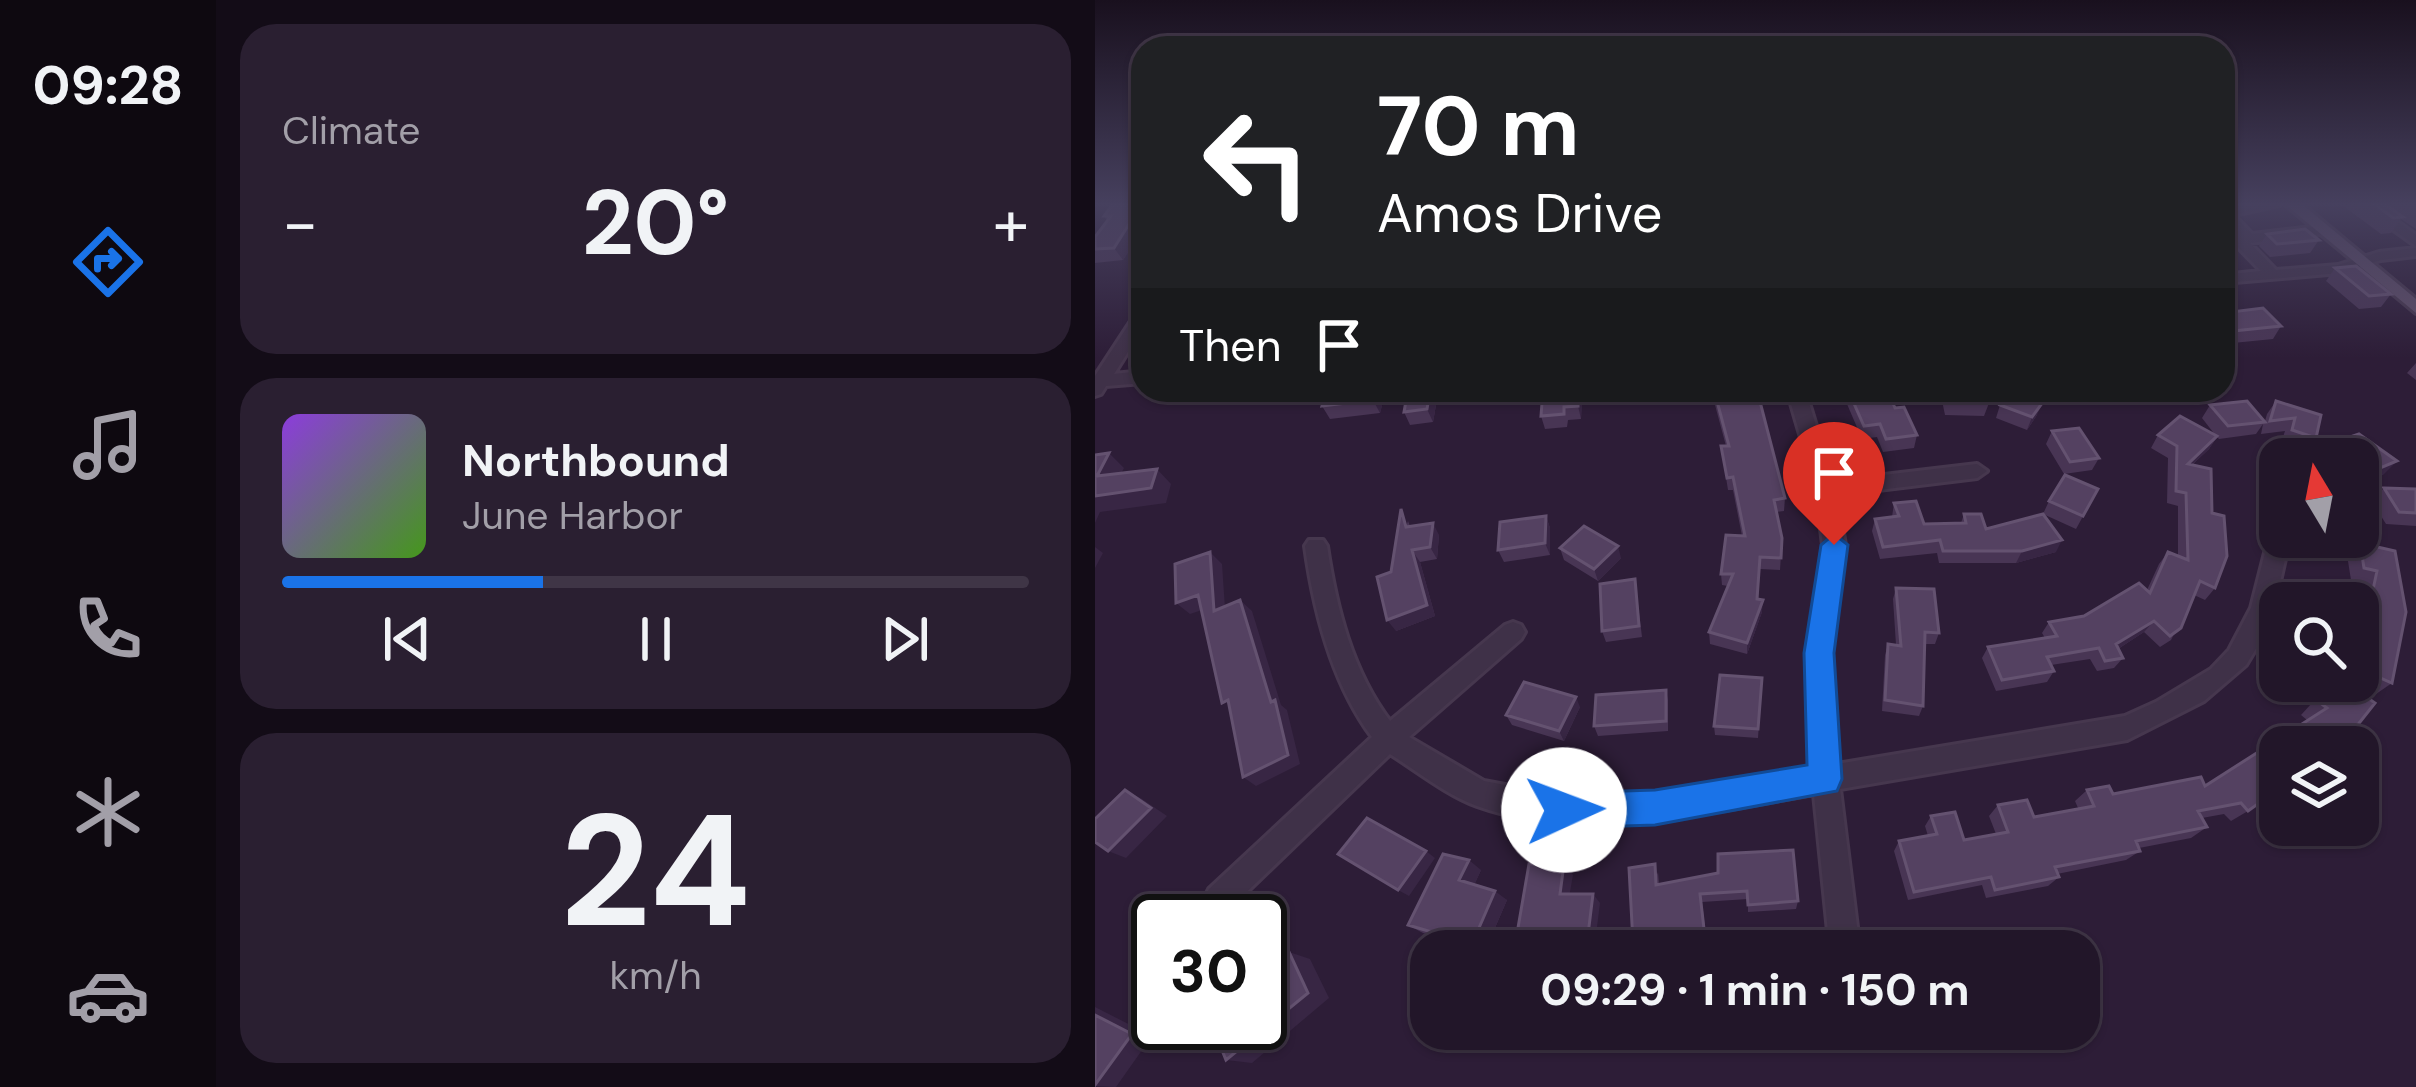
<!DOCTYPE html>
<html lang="en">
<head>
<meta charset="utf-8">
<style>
	:root { --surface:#221629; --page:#2a1f31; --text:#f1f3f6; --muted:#a29fa8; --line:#3f3546; --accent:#1a73e8 }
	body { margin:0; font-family:"DM Sans",sans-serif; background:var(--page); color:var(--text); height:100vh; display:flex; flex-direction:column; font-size:45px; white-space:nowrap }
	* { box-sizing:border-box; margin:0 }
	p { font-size:39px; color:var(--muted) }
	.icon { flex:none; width:66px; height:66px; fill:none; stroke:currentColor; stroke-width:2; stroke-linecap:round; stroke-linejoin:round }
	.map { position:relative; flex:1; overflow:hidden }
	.sheet { display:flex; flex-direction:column; gap:24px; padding:24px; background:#130c17; width:879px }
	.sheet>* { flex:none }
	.guide { position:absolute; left:36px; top:36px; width:1104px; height:366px; border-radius:36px; box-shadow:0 3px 9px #0004,0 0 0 3px var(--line); background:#202124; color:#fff; overflow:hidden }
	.needle { width:78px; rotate:350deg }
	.controls { position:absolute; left:1164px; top:438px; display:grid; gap:24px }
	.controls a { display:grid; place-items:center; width:120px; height:120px; border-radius:24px; background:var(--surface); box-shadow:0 3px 9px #0004,0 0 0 3px var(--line); font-size:60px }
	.speed { position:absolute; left:36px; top:894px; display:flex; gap:24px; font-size:60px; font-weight:700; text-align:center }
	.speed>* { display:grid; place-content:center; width:156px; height:156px; border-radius:50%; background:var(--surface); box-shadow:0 3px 9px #0004,0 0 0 3px var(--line); line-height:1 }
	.speed .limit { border:6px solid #111; border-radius:18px; background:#fff; color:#111 }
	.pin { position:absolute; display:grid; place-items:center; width:102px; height:102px; color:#fff; margin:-123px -51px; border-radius:50% 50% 50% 0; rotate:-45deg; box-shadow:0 0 12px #0007 }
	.pin .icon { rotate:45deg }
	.me { position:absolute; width:132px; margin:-66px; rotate:88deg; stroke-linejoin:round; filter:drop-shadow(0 0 9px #0008) }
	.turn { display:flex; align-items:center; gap:42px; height:252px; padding:0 48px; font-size:54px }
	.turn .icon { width:156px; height:156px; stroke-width:2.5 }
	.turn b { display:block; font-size:84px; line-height:102px }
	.then { display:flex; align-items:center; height:114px; padding:0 48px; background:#0003; gap:24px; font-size:45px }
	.big { font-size:90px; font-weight:700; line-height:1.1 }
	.sheet .card { flex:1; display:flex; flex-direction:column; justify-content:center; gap:18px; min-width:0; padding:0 42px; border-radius:36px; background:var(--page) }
	.sheet .dial { align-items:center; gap:0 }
	.dial b { font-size:156px; line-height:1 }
	.song { display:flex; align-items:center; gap:36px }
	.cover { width:144px; height:144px; border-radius:18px; background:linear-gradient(135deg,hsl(270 70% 55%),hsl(100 70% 35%)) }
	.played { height:12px; border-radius:6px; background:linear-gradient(90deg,var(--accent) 35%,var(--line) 35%) }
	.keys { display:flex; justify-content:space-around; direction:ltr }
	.heat { display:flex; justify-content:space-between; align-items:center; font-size:66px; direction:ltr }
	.trip { position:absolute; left:315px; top:930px; width:690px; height:120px; border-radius:36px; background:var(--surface); box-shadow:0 3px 9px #0004,0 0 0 3px var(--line); font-weight:700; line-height:120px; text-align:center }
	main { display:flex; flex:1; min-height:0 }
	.dock { display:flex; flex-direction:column; width:216px; justify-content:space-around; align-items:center; background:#0e0910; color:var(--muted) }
	.dock .icon { width:84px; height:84px }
	.dock .current { color:var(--accent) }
	.dock b { font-size:54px; color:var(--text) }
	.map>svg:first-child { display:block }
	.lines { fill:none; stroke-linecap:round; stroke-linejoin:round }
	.minor-casing { stroke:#46374e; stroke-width:6 }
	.major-casing { stroke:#46374e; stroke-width:6 }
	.minor { fill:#3f3148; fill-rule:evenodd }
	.major { fill:#5e4e68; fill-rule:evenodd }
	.wall { fill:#483554 }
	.shaded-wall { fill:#382644 }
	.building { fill:#544161; stroke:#645270; stroke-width:3 }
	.route { fill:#1a73e8; stroke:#114b97; stroke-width:3 }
</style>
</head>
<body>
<main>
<nav class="dock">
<b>09:28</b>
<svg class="icon current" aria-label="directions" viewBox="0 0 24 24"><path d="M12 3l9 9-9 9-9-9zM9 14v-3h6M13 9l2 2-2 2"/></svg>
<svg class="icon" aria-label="music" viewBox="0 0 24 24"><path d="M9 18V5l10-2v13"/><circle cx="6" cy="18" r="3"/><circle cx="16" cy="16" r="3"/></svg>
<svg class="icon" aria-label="phone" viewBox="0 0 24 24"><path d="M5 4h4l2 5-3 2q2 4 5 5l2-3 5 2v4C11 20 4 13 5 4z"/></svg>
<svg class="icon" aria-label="climate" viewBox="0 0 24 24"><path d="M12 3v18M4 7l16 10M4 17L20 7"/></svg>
<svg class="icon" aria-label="car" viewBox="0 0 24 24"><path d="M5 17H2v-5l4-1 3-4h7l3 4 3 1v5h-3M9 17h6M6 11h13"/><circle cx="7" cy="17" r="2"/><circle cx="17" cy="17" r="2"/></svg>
</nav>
<section class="sheet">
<div class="card"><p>Climate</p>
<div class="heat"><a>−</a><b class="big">20°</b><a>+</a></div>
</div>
<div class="card">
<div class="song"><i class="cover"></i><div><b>Northbound</b><p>June Harbor</p></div></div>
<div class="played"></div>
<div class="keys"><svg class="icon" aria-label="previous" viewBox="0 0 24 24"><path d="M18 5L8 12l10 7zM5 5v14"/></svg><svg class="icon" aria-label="pause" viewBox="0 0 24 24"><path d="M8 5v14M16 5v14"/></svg><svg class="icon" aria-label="next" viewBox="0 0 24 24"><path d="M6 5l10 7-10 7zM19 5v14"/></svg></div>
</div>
<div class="card dial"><b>24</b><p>km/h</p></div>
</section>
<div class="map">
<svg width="1321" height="1087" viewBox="0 0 1321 1087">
	<rect width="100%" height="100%" fill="#2d1d37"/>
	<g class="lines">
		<defs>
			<path id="minor" d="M1147 205H1184L1139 215 1157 234 1226 226 1233 230 1226 234 1155 243 1181 270 1243 265 1284 252 1321 248V256L1286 260 1245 273 1128 283V275L1166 271 1139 243 1137 240 1143 236 1128 219V208Z
				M1264 205H1279L1321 235V246Z
				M48 310V328L19 374 48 371V383L11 386 6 394 0 396V376L42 312Z
				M692 390H710L738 481 882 464 892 471 882 478 742 495 750 545 736 653 742 764 1030 716 1061 702 1116 669 1134 650 1156 608 1175 533 1178 527 1185 525V537H1195L1179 608 1165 642 1151 665 1109 701 1032 740 745 789 765 951H735L719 794C613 812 488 844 382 806 352 795 322 771 295 754L134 909 124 914 114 909 109 899 114 889 277 737C237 683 219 612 210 546L214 540H228L232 546C241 607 257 671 295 721L410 625 418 622 426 625 430 632 426 639 314 737 389 781 469 796 560 794 717 768 712 653 728 545 721 489Z"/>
			<path id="major" d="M1191 205H1208L1321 299V313Z"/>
		</defs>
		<!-- minor casing -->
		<use href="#minor" class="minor-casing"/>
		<!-- major casing -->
		<use href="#major" class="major-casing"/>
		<!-- minor -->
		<use href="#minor" class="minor"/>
		<!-- major -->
		<use href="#major" class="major"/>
	</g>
	<!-- wall -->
	<path class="wall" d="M48 205V229L28 260 0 263V237L12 221 9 216Z
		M1247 205H1321V229L1306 219 1296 233 1286 234Z
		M1172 234 1224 240 1215 253 1175 257 1164 246Z
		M1240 268 1296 294 1286 307 1264 309 1231 281Z
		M1128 313 1186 326 1178 339 1128 344Z
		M1321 363V380L1312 373Z
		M291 390 285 413 235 419 227 406Z
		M313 390H355L353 403 341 405 338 422 315 425 309 412Z
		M616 390H662L690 498 689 511 681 512 687 538 685 570 665 569 663 599 667 612 652 654 615 644 614 632 633 586 627 585 626 574 647 536 638 490H633L626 446H631Z
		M746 390H792L800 408 822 435 819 448 788 452 782 437 767 439Z
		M847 390H890L894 403 889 416 850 415 846 396Z
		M487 396 486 419 473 420 472 427 450 429 446 416Z
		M1181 401 1221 438 1210 451 1186 443 1190 431 1166 434 1168 424 1161 434 1124 439 1122 437 1114 449 1097 465 1120 588 1110 600 1099 595 1076 640 1065 647 1049 632 1023 649 1028 658 1019 668 1002 671 995 659 956 665 959 671 952 682 901 691 887 658 893 647 950 638 947 633 954 622 989 616 1052 590 1064 564 1073 552 1083 556V506L1072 503 1073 458 1056 448 1063 435 1121 436 1107 418 1115 405 1170 421 1172 414Z
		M905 405 942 415 932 430 901 418Z
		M957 431 1004 458 997 470 969 474 951 444Z
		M1243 441 1289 474 1266 483 1263 481V459H1237L1232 454Z
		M1289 488 1321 489V526L1291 524 1276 500Z
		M1003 489 981 529 948 514 954 501Z
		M799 503 829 524 866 523 869 514 891 529 961 552 921 563H844L842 553 785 559 777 531 780 519 797 517Z
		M451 516 455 528V555L409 562 403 550Z
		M313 521 315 526 344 535 342 559 325 562 340 616 301 631 296 572Z
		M1265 543 1300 551 1297 683 1281 694 1254 681H1263V605L1268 583 1256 580 1252 555Z
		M465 548 526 558 503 581 469 560Z
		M540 579 547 637 511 642 507 631Z
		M801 588 844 633 840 644H830L828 706 824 716 787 711 790 655 793 644 801 645 798 599Z
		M667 678 663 738 620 735 619 726Z
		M1241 681H1249L1280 703 1185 747 1153 811 1136 821 1129 814 1107 818 1112 827 1096 838 1044 848 1045 851 1031 860 962 874 964 877 953 886 891 898 887 885 813 900 799 851 804 841 833 836 830 826 836 816 869 840 901 834 894 816 903 805 939 817 983 808 980 801 992 790 1018 794 1110 786 1212 720 1206 715 1227 692Z
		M571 690 573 700V731L503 736 499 726Z
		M485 707 469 741 417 725 411 715Z
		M386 870 379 885 412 900 390 951 328 933 313 925Z
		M563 872 564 884 623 873 703 901 701 909 653 912V899L607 902 611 936 543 949 538 943Z"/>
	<!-- shaded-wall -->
	<path class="shaded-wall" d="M45 205H48V229L28 260 19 248Z
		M281 390H291L285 413 278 400Z
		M348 390H355L353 403Z
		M483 390H485L487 396 486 419 483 406Z
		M335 392 341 405 338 422 332 409Z
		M948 402 942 415 932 430 937 417Z
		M1122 436 1114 449 1085 476 1093 464Z
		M14 453 29 468 17 491 2 476Z
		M1302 461 1289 474 1266 483 1278 471Z
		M62 469 76 484 71 503 5 512 0 523V496Z
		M451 516 455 528V555L450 543Z
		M338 523 344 535 342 559 335 547Z
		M967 540 961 552 921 563 927 551Z
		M523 546 526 558 503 581 499 569Z
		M0 547 8 553 0 568Z
		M317 550 325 562 340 616 301 631 292 620Z
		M115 552 127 564 131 623 119 611Z
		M103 595 116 607 95 614 81 603Z
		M145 600 157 611 186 705 192 710 205 764 161 786 148 777 176 702Z
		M668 600 667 612 652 654V643Z
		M1059 621 1049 632 1012 656 1021 644Z
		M481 697 485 707 469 741 464 731Z
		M30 790 47 799 72 816 31 858 13 851Z
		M331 851 340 858 314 896 303 890Z
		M374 860 386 870 377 890 364 880Z
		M469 864 478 875 473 903 465 894Z
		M400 891 412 900 390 951 377 944Z
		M498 894 505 903 499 951H491Z
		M194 952 215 959 234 998 157 1063 131 1060Z
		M0 1007 57 1036 21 1087 0 1086Z"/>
	<!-- building -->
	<path class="building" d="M17 205H46L19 248 0 249V237L16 216H9Z
		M1281 205H1291L1308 217 1298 218Z
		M1210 229 1224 240 1182 244 1172 234Z
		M1261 266 1296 294 1274 296 1240 268Z
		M1168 308 1186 326 1128 332V313Z
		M232 390H281L278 400 227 406Z
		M313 390H348L335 392 332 409 309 412Z
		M448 390H483V406L469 407V414L446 416Z
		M619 390H662L690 498 679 500 687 538 686 558 665 557 662 599 668 600 652 643 614 632 638 574H626L631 535 650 536 638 477 632 478 626 446H634Z
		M753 390H792L800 408 809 407 822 435 791 439 785 424 769 426Z
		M851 390H890L894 403H854Z
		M917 390 948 402 937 417 905 405Z
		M1152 401 1170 422 1133 426 1115 405Z
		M1181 401 1226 415 1221 438 1197 430 1200 418 1175 421Z
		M1085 416 1122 436 1093 464 1116 469 1117 513 1129 516 1132 556 1120 588 1105 581 1086 628 1075 636 1059 621 1021 644 1028 658 1010 661 1004 648 952 657 959 671 907 680 893 647 962 636 954 622 989 616 1044 583 1055 593 1073 552 1093 560 1091 493 1081 491 1082 446 1063 435Z
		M984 428 1004 458 975 462 957 431Z
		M1264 434 1302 461 1278 471 1243 441Z
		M14 453 2 476 62 469 56 488 0 496V455Z
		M970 475 1003 489 988 516 954 501Z
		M1289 488 1321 489V513L1304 512Z
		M821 501 829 524 871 523 869 514H886L891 529 948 514 967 540 927 551H848L845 540 788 547 780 519 804 516 799 503Z
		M306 509 311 527 338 523 335 547 317 550 332 605 292 620 282 577 296 572Z
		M451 516 450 543 403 550 405 522Z
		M489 526 523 546 499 569 465 548Z
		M1265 543 1300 551 1311 612 1297 683 1263 668V639L1267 641 1282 571 1269 568Z
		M115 552 119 611 145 600 176 702 180 700 193 755 148 777 133 700 127 703 103 595 81 603 80 564Z
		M540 579 544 626 507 631 505 584Z
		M801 588 839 589 844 633 830 632 828 706 790 700 793 644 806 646Z
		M625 675 667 678 663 729 619 726Z
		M1243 681H1249L1280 703 1246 746 1247 747H1185V788L1153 811 1146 803 1103 811 1112 827 1041 841 1045 851 960 867 964 877 900 890 896 877 819 892 804 841 842 834 836 816 860 812 869 840 913 832 903 805 932 800 939 817 999 806 992 790 1014 786 1018 794 1106 777 1110 786 1232 708 1224 702Z
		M429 682 481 697 464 731 411 715Z
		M571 690V721L499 726 501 695Z
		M30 790 56 808 13 851 0 842V819Z
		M272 818 331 851 303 890 243 854Z
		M698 850 703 901 653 905 652 891 605 894 609 929 538 943 534 868 560 864 561 885 623 873V854Z
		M348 854 374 860 364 880 400 891 377 944 313 925Z
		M434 864H469L465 894H498L491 951H419Z
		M194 952 213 993 131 1060 116 1023H165V975Z
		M0 1015 37 1034 0 1085Z"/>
	<!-- sky -->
	<linearGradient id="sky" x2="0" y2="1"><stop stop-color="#19101e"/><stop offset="0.57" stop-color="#46405e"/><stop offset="1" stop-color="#46405e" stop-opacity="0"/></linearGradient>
	<rect width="1321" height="358" fill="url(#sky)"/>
	<!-- route -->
	<path class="route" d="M739 534 753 545 739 653 747 779 742 791 560 825 469 828 457 823 452 810 457 798 469 793 560 790 712 765 709 653 726 545Z"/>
</svg>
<div class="controls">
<a><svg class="needle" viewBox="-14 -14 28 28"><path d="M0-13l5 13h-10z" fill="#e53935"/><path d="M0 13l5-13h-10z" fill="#a29fa8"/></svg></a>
<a><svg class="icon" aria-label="search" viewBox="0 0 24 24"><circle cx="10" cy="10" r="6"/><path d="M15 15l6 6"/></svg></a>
<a><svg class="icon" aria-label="layers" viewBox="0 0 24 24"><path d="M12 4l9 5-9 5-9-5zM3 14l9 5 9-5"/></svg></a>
</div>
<div class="speed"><div class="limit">30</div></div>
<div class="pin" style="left:739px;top:545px;background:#d93025"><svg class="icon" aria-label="arrive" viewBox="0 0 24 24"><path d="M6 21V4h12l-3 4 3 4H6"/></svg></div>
<svg class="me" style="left:469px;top:810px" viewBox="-20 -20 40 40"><circle r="19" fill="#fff"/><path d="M0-13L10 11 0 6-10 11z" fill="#1a73e8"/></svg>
<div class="trip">09:29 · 1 min · 150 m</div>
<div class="guide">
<div class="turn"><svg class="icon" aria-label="left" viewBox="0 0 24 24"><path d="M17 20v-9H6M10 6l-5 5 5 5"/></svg><div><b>70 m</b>Amos Drive</div></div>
<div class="then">Then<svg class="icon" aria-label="arrive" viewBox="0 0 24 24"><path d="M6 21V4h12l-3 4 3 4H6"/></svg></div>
</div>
</div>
</main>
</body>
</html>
